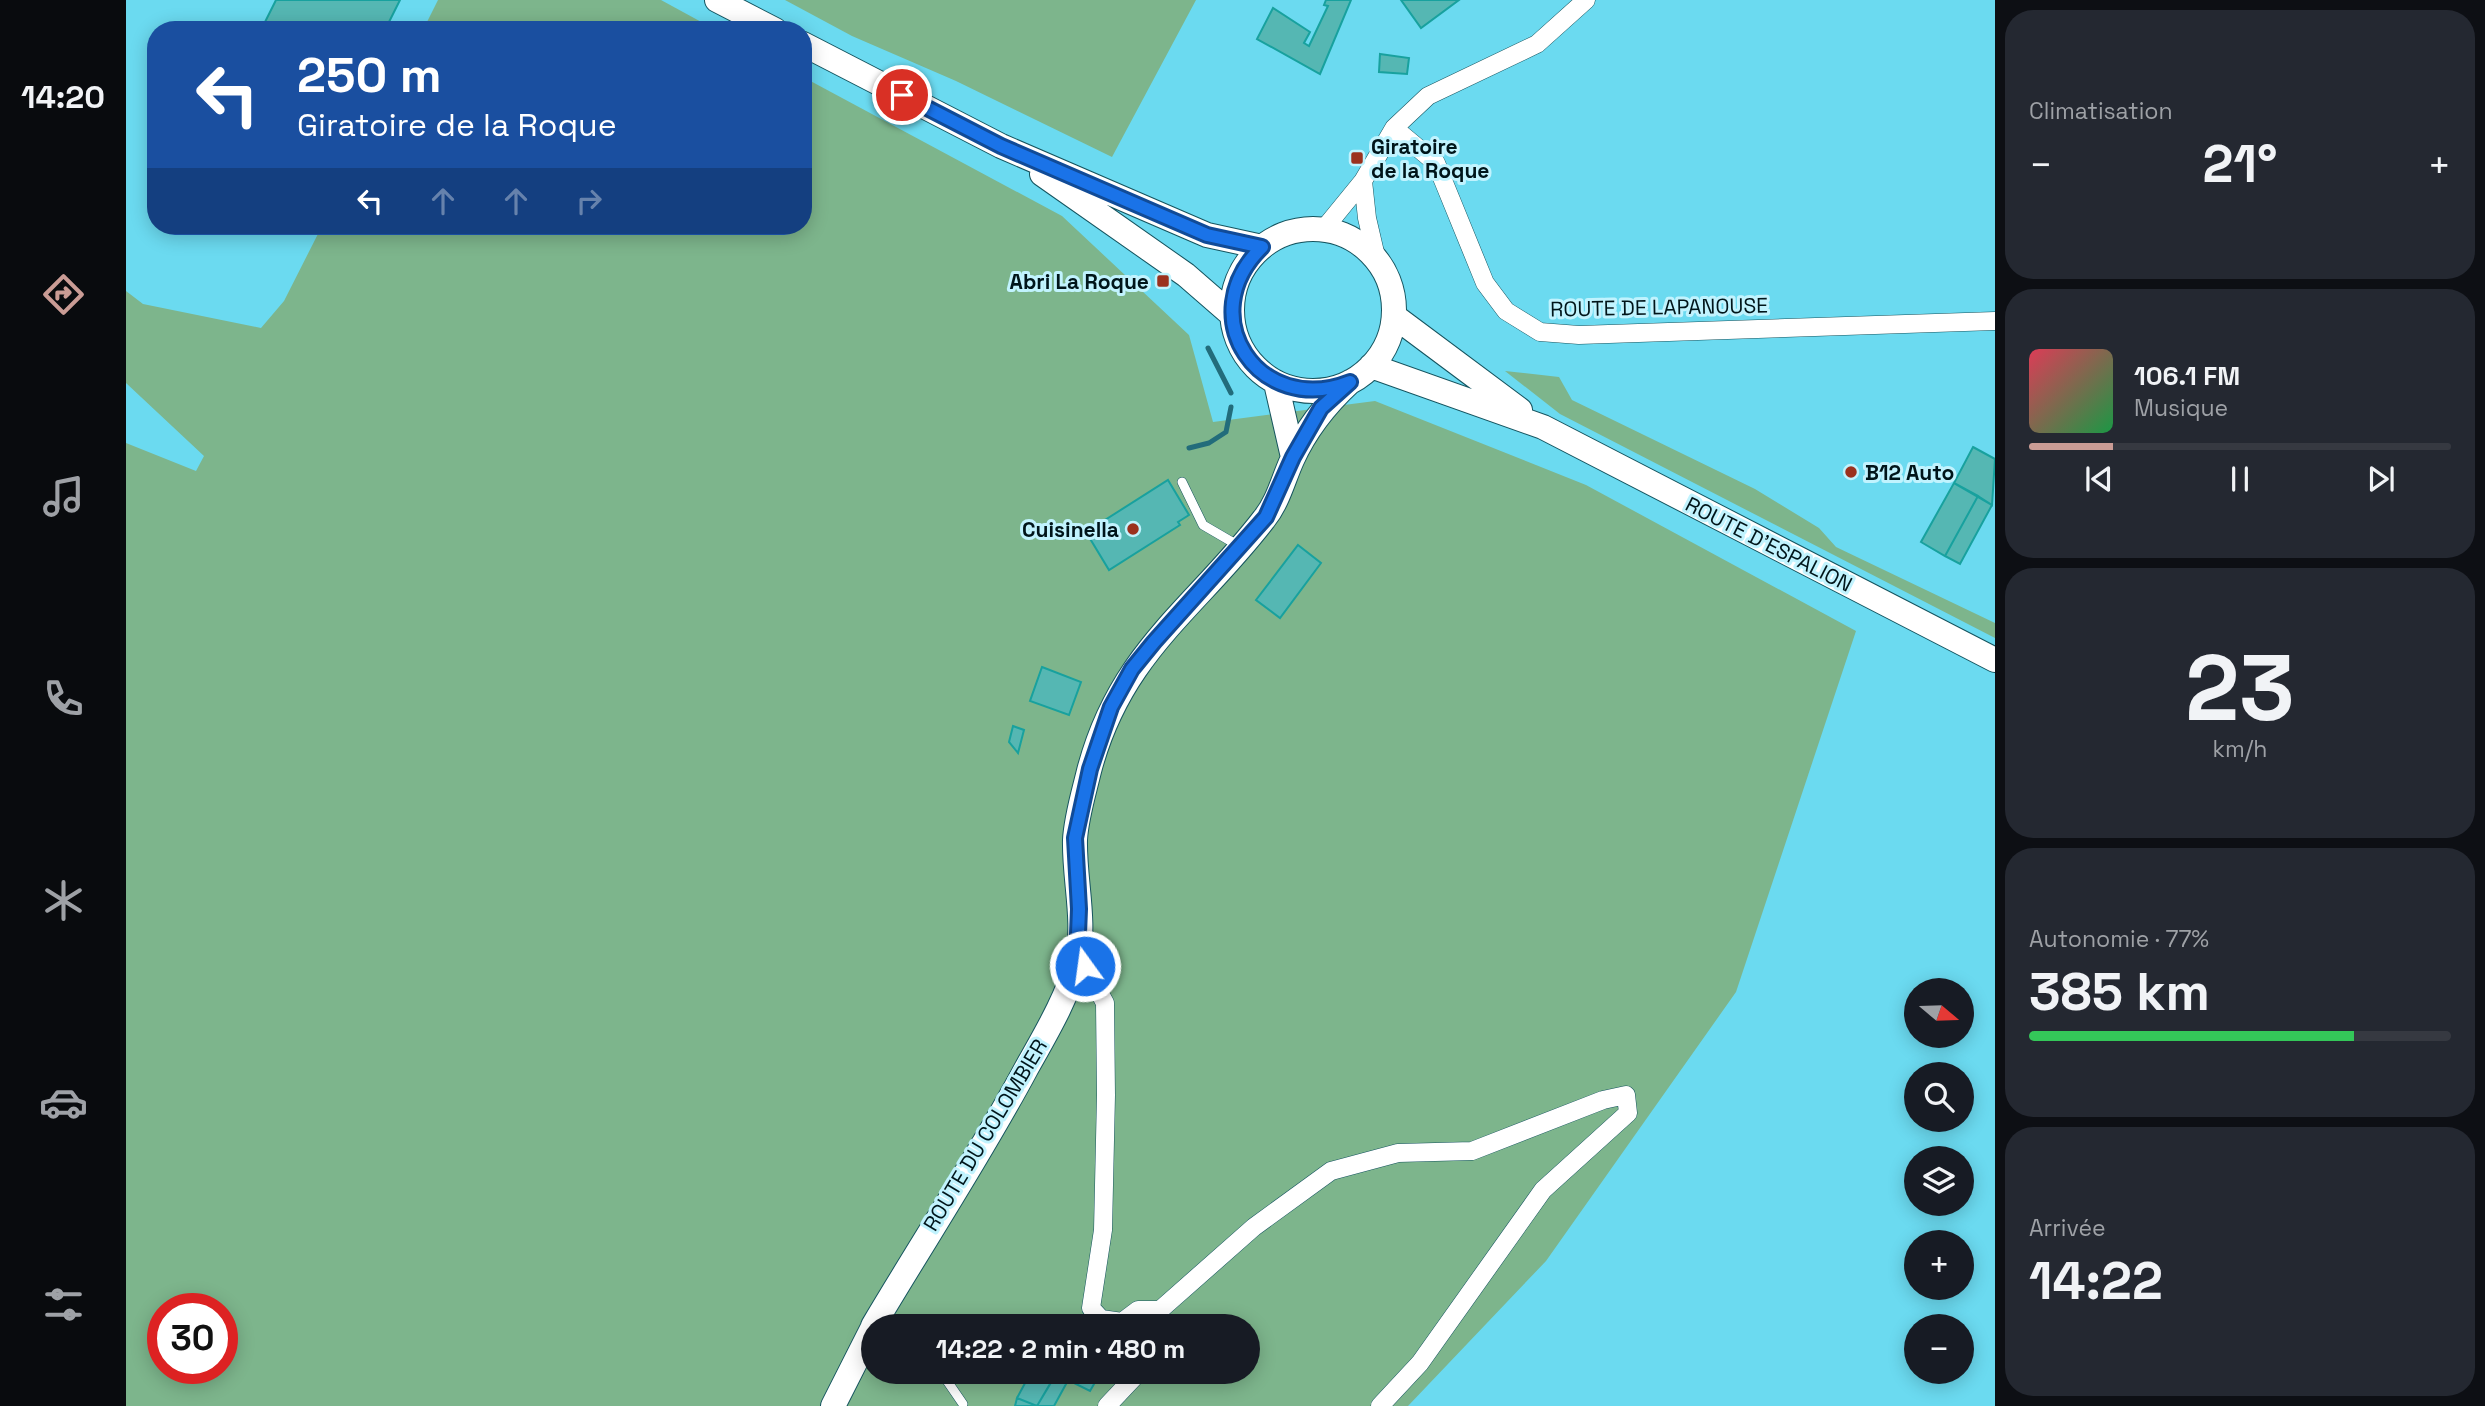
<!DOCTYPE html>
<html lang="fr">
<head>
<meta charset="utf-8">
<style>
	:root { --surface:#171b24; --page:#242831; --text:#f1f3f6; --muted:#9ea1a6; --line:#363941; --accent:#ca9c95 }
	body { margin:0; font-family:"Space Grotesk",sans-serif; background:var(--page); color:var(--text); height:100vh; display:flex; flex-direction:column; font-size:26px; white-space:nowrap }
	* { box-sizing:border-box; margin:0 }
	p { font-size:23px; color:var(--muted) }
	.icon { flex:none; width:38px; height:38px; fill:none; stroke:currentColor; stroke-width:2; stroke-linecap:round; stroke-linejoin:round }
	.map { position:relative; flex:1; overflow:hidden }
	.details { display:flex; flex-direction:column; gap:10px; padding:10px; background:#0d0f14; width:490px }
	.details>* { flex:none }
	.guide { position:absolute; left:21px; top:21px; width:665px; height:214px; border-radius:28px; box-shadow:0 4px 18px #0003; background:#1a4fa0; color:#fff; overflow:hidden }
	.needle { width:46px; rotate:109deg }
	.controls { position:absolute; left:1778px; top:978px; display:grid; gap:14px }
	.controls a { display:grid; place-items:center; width:70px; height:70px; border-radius:50%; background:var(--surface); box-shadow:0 4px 18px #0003; font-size:35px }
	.speed { position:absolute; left:21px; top:1293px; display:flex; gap:14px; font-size:35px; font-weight:700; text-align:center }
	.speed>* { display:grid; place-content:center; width:91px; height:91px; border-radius:50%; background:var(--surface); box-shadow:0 4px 18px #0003; line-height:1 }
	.speed .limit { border:10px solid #d22; background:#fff; color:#111 }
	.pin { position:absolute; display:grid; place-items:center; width:60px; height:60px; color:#fff; margin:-30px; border:4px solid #fff; border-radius:50%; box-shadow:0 2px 7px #0007 }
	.me { position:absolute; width:77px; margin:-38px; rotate:346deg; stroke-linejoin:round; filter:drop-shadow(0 0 5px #0008) }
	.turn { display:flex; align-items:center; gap:24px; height:147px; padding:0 35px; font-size:32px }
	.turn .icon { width:91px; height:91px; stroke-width:2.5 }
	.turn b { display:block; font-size:49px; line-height:60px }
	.lanes { display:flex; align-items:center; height:66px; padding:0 35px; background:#0003; justify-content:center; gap:35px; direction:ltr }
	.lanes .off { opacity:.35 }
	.big { font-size:52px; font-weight:700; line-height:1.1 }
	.details .tile { flex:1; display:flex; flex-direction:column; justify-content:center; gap:10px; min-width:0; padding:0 24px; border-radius:28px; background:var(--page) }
	.details .dial { align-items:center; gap:0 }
	.dial b { font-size:91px; line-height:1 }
	.song { display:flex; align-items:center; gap:21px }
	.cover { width:84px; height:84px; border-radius:10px; background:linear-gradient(135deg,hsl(350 70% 55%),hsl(140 70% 35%)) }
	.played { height:7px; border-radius:4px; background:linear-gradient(90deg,var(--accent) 20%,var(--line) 20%) }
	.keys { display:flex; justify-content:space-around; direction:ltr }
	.heat { display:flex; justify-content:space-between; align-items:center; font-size:38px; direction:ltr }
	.charge { height:10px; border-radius:5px; background:linear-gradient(90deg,#34c759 77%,var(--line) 0) }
	.trip { position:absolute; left:735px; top:1314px; width:399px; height:70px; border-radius:35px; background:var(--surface); box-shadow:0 4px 18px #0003; font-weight:700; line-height:70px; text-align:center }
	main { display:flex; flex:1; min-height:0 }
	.tab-bar { display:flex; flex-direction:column; width:126px; justify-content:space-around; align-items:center; background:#090b0e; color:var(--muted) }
	.tab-bar .icon { width:49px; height:49px }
	.tab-bar .on { color:var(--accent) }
	.tab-bar b { font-size:32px; color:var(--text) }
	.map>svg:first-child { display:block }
	.green { fill:#7db58c; fill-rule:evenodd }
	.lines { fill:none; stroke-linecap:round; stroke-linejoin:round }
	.stream { stroke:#226c7b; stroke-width:5 }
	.building { fill:#55b7b3; stroke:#18a19e; stroke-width:2 }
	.lane-casing { stroke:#15545f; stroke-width:10 }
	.street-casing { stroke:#15545f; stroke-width:19 }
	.secondary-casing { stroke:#15545f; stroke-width:26 }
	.lane { stroke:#fff; stroke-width:9 }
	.street { stroke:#fff; stroke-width:18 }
	.secondary { stroke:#fff; stroke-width:24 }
	.route-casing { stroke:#114b97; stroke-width:18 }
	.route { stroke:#1a73e8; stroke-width:12 }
	.poi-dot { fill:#9b311e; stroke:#c1f3fe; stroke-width:2.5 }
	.labels { text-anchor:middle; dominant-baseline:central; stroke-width:6; stroke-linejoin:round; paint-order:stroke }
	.poi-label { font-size:21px; font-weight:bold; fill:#00151a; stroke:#c1f3fe; text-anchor:start }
	.street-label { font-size:21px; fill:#00151a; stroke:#c1f3fe }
</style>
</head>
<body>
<main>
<nav class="tab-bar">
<b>14:20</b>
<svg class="icon on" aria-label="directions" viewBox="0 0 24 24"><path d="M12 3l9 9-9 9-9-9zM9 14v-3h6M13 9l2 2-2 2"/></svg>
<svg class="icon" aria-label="music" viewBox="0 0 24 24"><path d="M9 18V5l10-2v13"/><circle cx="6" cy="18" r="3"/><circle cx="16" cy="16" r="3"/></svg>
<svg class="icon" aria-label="phone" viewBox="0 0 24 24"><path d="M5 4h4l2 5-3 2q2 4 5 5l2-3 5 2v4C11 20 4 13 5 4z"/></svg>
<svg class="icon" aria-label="climate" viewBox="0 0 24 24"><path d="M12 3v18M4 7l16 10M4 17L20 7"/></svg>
<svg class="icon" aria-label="car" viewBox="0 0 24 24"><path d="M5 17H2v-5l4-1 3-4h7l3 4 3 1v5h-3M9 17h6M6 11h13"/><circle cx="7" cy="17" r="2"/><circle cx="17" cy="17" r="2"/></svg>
<svg class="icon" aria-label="filters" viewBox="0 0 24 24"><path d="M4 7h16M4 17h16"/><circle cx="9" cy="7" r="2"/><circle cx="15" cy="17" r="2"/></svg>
</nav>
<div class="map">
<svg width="1869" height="1406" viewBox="0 0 1869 1406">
	<rect width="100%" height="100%" fill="#6bdaf0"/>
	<!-- green -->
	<path class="green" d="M312 0H535L590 30H297Z
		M659 0H1070L986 157 830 81 726 36Z
		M677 77 936 216 1063 335 1087 422 1249 401 1460 485 1730 631 1610 992 1420 1261 1282 1406H0V443L70 471 78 456 0 383V291L17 304 135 328 158 301 196 226H677ZM37 1309H96V1368H37ZM747 1326H1122V1372H747Z
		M1379 371 1433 377 1446 400 1629 489 1693 528 1710 547 1869 623V638L1434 414Z"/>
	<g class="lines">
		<!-- stream -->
		<path class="stream" d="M1082 348 1105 393
			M1063 448 1083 443 1100 432 1105 407"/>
	</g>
	<!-- building -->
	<path class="building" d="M150 0H274L259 30H135Z
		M1200 0H1225L1194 74 1131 39 1147 8 1184 32 1178 43 1183 46 1202 6 1198 5Z
		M1275 0H1333L1295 28Z
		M1254 54 1283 58 1281 74 1253 72Z
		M1847 447 1869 459 1866 505 1828 483Z
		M1042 480 1063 515 1052 522 1054 525 983 570 960 532Z
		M1828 483 1852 496 1819 556 1795 542Z
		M1852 496 1866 505 1834 564 1819 556Z
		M1172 545 1195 563 1154 618 1130 600Z
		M916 667 955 682 943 715 904 701Z
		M887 726 898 730 892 753 883 742Z
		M905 1372H927L929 1376 911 1406 891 1398Z
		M954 1372H975L964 1391 948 1383Z
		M928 1377 940 1384 928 1406H911Z
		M891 1398 911 1406H889Z"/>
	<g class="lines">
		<defs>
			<path id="lane" d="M1056 482 1077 525 1113 546
				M815 1372 837 1404"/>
			<path id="street" d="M1268 128 1310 163 1359 283 1380 311 1414 332 1453 335 1869 321
				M1237 181 1241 218 1251 261
				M1197 230 1237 181 1268 128 1302 96 1411 44 1460 0
				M951 959 959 966 979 1003 980 1095 977 1230 965 1308 975 1319 996 1322 1012 1310H1034L1128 1227 1205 1171 1272 1153 1346 1151 1477 1100 1500 1095 1502 1113 1417 1190 1294 1363 1254 1406
				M981 1406 1013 1372"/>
			<path id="secondary" d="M591 0 649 30
				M677 44 875 146 1081 235 1136 247
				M916 174 1060 275 1106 315
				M1106 310a81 81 0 1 1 162 0a81 81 0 1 1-162 0Z
				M1268 316 1394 410
				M1245 366 1417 427 1869 660
				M1150 383 1167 457
				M747 1326C798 1240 853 1157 900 1069 919 1035 942 997 951 960 960 922 948 879 949 840 950 818 958 792 963 771 994 652 1069 609 1138 519 1152 502 1157 480 1166 460 1180 429 1199 405 1224 382
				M707 1406 747 1327"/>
		</defs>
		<!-- lane casing -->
		<use href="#lane" class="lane-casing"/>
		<!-- street casing -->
		<use href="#street" class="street-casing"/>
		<!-- secondary casing -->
		<use href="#secondary" class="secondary-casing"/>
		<!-- lane -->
		<use href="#lane" class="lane"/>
		<!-- street -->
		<use href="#street" class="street"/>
		<!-- secondary -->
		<use href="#secondary" class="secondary"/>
	</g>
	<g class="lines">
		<defs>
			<path id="route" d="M776 95 875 146 1081 235 1136 247C1065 316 1133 418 1224 382L1195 408 1167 457 1140 517 1028 642 1006 669 985 707 964 769 949 838 953 909 951 959 959 966"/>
		</defs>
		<!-- route casing -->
		<use href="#route" class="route-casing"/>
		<!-- route -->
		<use href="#route" class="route"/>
	</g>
	<!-- markers -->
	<g class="poi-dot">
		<rect x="1224" y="151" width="14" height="14" rx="3.5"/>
		<rect x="1030" y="274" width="14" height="14" rx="3.5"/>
		<circle cx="1725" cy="472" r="7"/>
		<circle cx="1007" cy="529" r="7"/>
	</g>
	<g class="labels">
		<!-- poi labels -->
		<g class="poi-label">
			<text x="1245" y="146">Giratoire<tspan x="1245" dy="24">de la Roque</tspan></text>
			<text x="1023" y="281" text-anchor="end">Abri La Roque</text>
			<text x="1739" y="472">B12 Auto</text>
			<text x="993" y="529" text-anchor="end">Cuisinella</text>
		</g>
		<!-- street labels -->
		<g class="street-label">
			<text transform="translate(1533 307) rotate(-1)">ROUTE DE LAPANOUSE</text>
			<text transform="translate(1643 544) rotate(27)">ROUTE D'ESPALION</text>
			<text transform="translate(859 1135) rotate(-59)">ROUTE DU COLOMBIER</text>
		</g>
	</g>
</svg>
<div class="controls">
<a><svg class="needle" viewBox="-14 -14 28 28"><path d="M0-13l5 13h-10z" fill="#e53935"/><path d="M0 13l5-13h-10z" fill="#9ea1a6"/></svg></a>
<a><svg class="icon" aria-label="search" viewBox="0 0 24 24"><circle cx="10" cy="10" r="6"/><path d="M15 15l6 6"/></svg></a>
<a><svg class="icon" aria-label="layers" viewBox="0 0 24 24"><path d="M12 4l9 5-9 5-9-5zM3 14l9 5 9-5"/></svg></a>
<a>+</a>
<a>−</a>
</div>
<div class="speed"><div class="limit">30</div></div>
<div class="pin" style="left:776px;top:95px;background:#d93025"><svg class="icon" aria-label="arrive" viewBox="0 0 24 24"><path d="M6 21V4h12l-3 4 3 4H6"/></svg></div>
<svg class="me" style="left:959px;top:966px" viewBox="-20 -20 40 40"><circle r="17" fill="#1a73e8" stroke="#fff" stroke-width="3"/><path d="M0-11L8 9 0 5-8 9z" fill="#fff"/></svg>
<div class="trip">14:22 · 2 min · 480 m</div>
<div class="guide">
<div class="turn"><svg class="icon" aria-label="left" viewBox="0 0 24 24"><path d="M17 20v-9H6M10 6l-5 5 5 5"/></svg><div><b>250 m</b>Giratoire de la Roque</div></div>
<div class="lanes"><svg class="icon" aria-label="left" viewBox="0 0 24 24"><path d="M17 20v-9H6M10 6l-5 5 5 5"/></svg><svg class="icon off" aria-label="ahead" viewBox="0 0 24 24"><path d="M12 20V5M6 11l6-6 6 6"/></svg><svg class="icon off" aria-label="ahead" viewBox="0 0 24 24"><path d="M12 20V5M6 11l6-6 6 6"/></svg><svg class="icon off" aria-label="right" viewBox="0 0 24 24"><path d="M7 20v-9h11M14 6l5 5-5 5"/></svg></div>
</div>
</div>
<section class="details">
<div class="tile"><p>Climatisation</p>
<div class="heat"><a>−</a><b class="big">21°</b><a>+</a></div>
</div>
<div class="tile">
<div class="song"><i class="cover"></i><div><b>106.1 FM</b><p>Musique</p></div></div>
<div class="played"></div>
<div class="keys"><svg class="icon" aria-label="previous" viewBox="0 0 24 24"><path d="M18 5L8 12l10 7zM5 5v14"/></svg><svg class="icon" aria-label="pause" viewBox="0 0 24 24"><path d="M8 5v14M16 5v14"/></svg><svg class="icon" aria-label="next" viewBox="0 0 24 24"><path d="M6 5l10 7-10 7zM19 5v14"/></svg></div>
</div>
<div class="tile dial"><b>23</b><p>km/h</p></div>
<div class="tile"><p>Autonomie · 77%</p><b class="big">385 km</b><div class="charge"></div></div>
<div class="tile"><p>Arrivée</p><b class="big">14:22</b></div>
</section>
</main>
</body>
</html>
